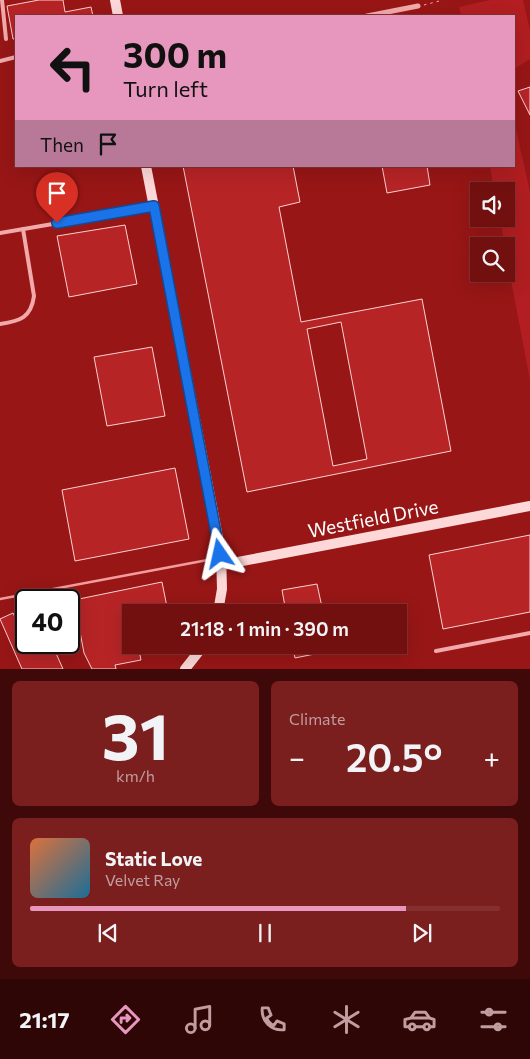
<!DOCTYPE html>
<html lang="en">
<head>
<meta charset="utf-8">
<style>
	:root { --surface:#721010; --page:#7a1e1e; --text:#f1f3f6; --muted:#c19d9f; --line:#843030; --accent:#e797bd }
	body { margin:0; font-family:Commissioner,sans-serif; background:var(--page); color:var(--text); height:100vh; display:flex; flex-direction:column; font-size:19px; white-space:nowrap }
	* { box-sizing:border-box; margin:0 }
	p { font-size:16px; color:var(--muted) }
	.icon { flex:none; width:28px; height:28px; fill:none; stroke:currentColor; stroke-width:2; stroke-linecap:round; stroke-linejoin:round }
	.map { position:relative; height:669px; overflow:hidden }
	.panel { display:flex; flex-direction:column; gap:12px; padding:12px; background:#3f0909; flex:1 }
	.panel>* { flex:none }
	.top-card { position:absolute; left:15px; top:15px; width:500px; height:152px; border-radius:0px; box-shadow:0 5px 20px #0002,0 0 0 1px var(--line); background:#e797bd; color:#111; overflow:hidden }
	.tools { position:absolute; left:470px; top:182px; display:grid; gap:10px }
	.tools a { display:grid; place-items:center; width:45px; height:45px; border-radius:0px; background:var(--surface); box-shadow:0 5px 20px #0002,0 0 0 1px var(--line); font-size:25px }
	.speed { position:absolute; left:15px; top:589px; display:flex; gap:10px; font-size:25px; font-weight:700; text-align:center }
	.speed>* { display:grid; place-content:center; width:65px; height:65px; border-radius:50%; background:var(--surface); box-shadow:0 5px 20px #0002,0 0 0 1px var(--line); line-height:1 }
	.speed .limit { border:2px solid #111; border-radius:8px; background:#fff; color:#111 }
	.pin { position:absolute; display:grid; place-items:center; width:42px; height:42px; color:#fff; margin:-51px -21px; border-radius:50% 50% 50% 0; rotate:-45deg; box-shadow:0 0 5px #0007 }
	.pin .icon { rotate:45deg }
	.me { position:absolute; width:55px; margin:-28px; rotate:349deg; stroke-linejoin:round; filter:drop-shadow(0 0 4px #0008) }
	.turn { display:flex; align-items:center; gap:18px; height:105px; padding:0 25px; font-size:22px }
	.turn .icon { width:65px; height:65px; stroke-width:2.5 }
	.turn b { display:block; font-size:35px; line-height:42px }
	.then { display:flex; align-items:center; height:48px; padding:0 25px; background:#0003; gap:10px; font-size:19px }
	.big { font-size:38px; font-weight:600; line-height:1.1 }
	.panel .card { flex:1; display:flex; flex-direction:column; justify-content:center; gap:8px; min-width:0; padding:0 18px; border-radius:8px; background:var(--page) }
	.panel .dial { align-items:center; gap:0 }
	.dial b { font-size:65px; line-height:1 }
	.song { display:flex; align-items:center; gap:15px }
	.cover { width:60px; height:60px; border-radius:8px; background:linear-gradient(135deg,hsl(20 70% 55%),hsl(200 70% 35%)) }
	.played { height:5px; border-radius:2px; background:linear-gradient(90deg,var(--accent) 80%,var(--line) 80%) }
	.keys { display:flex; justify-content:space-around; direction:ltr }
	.heat { display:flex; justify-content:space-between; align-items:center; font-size:28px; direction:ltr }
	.panel .tiles { flex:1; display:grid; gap:12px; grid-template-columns:1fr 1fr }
	.card:last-child { grid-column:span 2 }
	.trip { position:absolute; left:122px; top:604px; width:285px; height:50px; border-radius:0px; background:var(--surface); box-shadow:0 5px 20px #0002,0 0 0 1px var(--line); font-weight:600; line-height:50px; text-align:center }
	.menu { display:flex; height:80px; justify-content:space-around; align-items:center; background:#2e0606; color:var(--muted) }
	.menu .icon { width:35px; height:35px }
	.menu .on { color:var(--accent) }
	.menu b { font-size:22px; color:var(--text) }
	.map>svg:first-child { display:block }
	.green { fill:#b21e21 }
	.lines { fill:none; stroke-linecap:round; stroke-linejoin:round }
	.stream { stroke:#f49b9e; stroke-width:2.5 }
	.building { fill:#b72426; stroke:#fcd0d1; fill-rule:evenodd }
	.path { stroke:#f2a9aa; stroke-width:1; stroke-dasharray:2.5 4; stroke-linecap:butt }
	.lane { stroke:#f2a9aa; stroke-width:4 }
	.street { stroke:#f2a9aa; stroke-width:5 }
	.secondary { stroke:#fcd8d8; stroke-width:10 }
	.route-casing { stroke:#114b97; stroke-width:12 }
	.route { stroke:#1a73e8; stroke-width:9 }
	.labels { text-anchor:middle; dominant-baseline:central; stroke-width:5; stroke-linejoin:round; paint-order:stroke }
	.street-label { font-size:19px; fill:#fff; stroke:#981616 }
</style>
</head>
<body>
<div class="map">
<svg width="530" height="669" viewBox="0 0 530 669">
	<rect width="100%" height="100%" fill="#981616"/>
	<!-- green -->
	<path class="green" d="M490 0H523L530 30V59L514 69V16H461L459 7Z
		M514 120 530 192V380L506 254V246H505L500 219H506V191H494L490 166H514Z"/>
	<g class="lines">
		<!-- stream -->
		<path class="stream" d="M0 599 213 559"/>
	</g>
	<!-- building -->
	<path class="building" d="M39 0H63L65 12 91 7 93 16H16V39H13L7 6Z
		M530 87V115L518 91Z
		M183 166H293L300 202 279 207 301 322 422 299 451 451 247 492ZM341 322 367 459 333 466 307 329Z
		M382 166H427L430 185 387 193Z
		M125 225 137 284 69 297 57 236Z
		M152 347 165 416 107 426 94 357Z
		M175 468 189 539 75 561 62 490Z
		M530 535V612L443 629 429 555Z
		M162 582 168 612H131V645H138L141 660 115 665 116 669H92L84 653 74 600Z
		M317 584 323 612H286L282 590Z
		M26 612V642H51L63 669H22L0 619 13 613 15 617Z
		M292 645H344V648L295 658Z"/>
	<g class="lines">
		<!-- path -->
		<path class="path" d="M424 5 443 0"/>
		<!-- lane -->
		<path class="lane" d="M2 0 6 39
			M0 61 16 57
			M0 233 152 207
			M0 324C20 321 31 318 34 296L23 229
			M436 651 530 633"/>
		<!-- street -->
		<path class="street" d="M367 16 418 6"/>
		<!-- secondary -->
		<path class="secondary" d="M115 0 118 16
			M146 166 221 553 222 589 218 612
			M222 565 530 506
			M185 669 204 645"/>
	</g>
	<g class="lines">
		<defs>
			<path id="route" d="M57 223 154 206 220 554"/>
		</defs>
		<!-- route casing -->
		<use href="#route" class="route-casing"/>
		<!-- route -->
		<use href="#route" class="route"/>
	</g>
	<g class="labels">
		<!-- street labels -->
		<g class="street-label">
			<text transform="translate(373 518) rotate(-11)">Westfield Drive</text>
		</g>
	</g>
</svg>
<div class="tools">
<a><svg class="icon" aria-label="sound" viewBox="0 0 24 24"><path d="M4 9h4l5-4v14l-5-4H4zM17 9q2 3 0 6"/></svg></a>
<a><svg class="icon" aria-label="search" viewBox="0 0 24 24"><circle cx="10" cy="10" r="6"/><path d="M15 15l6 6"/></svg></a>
</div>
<div class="speed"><div class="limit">40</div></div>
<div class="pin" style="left:57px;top:223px;background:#d93025"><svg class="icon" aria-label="arrive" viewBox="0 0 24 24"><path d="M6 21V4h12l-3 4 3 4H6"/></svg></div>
<svg class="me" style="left:220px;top:554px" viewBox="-20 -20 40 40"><path d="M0-17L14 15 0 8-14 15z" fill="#1a73e8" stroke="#fff" stroke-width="4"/></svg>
<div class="trip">21:18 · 1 min · 390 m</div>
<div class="top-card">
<div class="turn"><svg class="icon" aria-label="left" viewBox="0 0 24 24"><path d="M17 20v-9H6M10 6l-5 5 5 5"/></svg><div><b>300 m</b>Turn left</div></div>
<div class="then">Then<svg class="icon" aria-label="arrive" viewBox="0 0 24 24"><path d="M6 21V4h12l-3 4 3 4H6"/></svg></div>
</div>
</div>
<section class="panel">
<div class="tiles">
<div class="card dial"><b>31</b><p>km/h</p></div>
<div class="card"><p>Climate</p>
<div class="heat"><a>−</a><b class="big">20.5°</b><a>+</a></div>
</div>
<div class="card">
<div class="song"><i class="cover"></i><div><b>Static Love</b><p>Velvet Ray</p></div></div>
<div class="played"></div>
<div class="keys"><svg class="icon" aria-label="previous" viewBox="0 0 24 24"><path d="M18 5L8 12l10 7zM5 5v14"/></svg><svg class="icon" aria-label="pause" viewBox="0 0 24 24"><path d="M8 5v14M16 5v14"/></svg><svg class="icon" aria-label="next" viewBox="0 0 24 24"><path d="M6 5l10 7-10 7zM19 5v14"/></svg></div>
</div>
</div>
</section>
<nav class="menu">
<b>21:17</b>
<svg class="icon on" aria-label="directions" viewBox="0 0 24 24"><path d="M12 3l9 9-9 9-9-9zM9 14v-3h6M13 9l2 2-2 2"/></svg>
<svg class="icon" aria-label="music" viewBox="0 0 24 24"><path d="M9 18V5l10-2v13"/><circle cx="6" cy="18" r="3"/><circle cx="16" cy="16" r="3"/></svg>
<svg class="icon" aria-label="phone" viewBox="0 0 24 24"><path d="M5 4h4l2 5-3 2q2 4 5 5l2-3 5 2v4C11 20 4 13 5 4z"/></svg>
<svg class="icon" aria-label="climate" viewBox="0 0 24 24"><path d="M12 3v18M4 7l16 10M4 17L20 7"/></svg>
<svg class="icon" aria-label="car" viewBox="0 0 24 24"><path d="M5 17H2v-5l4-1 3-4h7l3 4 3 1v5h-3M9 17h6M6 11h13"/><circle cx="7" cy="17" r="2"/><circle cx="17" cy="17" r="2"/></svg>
<svg class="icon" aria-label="filters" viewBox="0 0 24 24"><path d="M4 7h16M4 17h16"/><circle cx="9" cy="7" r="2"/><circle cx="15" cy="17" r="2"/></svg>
</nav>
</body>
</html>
